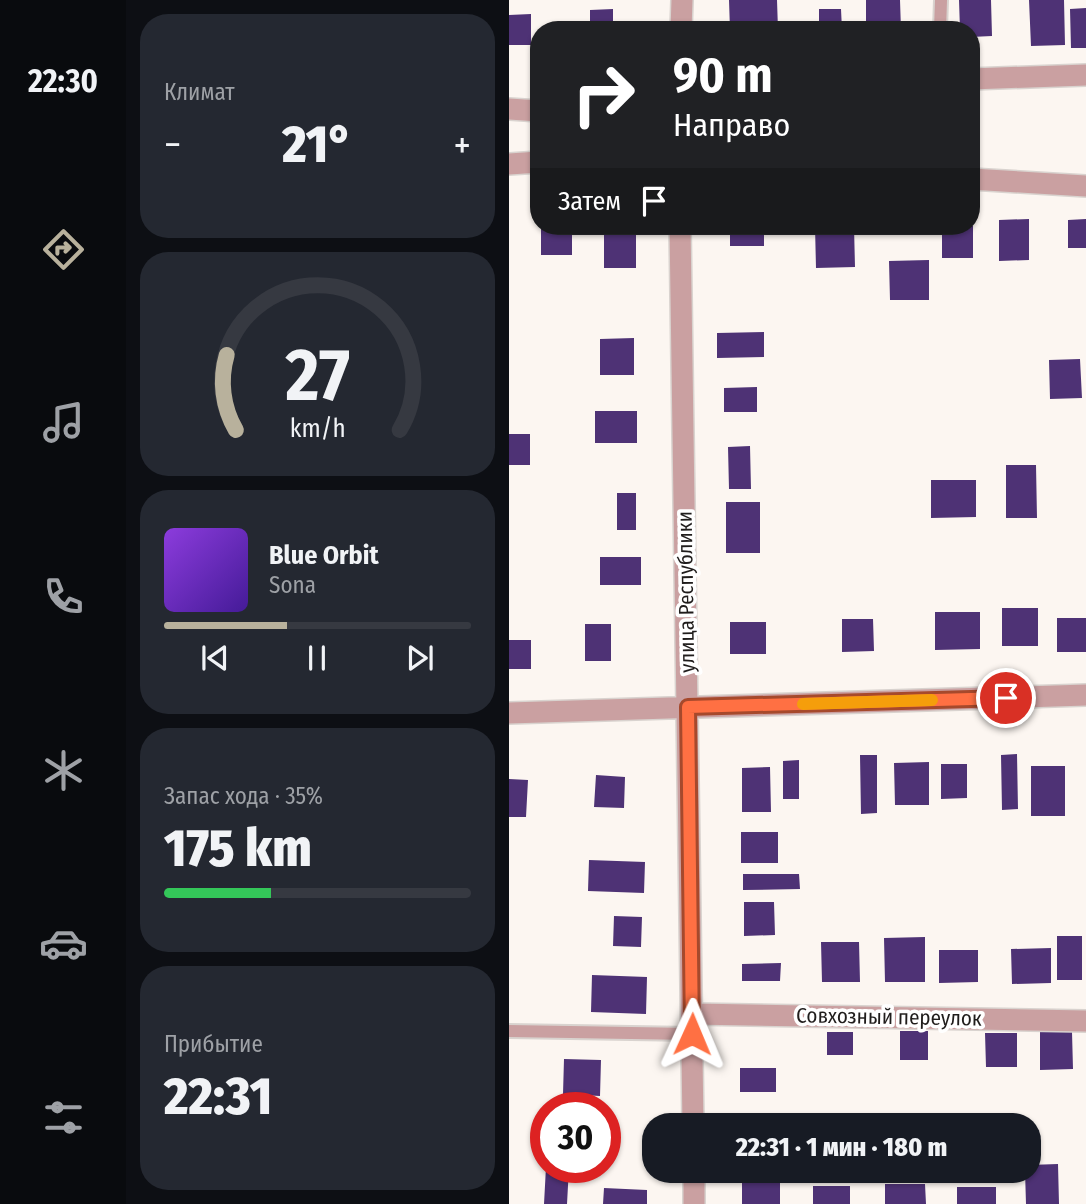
<!DOCTYPE html>
<html lang="ru">
<head>
<meta charset="utf-8">
<style>
	:root { --surface:#171b24; --page:#242831; --text:#f1f3f6; --muted:#9ea1a6; --line:#363941; --accent:#b8b19c }
	body { margin:0; font-family:"Fira Sans Condensed",sans-serif; background:var(--page); color:var(--text); height:100vh; display:flex; flex-direction:column; font-size:26px; white-space:nowrap }
	* { box-sizing:border-box; margin:0 }
	p { font-size:23px; color:var(--muted) }
	.icon { flex:none; width:38px; height:38px; fill:none; stroke:currentColor; stroke-width:2; stroke-linecap:round; stroke-linejoin:round }
	.map { position:relative; flex:1; overflow:hidden }
	.sheet { display:flex; flex-direction:column; gap:14px; padding:14px; background:#0d0f14; width:383px }
	.sheet>* { flex:none }
	.banner { position:absolute; left:21px; top:21px; width:450px; height:214px; border-radius:28px; box-shadow:0 2px 5px #0004; background:#202124; color:#fff; overflow:hidden }
	.speed { position:absolute; left:21px; top:1092px; display:flex; gap:14px; font-size:35px; font-weight:700; text-align:center }
	.speed>* { display:grid; place-content:center; width:91px; height:91px; border-radius:50%; background:var(--surface); box-shadow:0 2px 5px #0004; line-height:1 }
	.speed .limit { border:10px solid #d22; background:#fff; color:#111 }
	.pin { position:absolute; display:grid; place-items:center; width:60px; height:60px; color:#fff; margin:-30px; border:4px solid #fff; border-radius:50%; box-shadow:0 2px 7px #0007 }
	.me { position:absolute; width:77px; margin:-38px; rotate:1deg; stroke-linejoin:round; filter:drop-shadow(0 0 5px #0008) }
	.turn { display:flex; align-items:center; gap:24px; height:147px; padding:0 28px; font-size:32px }
	.turn .icon { width:91px; height:91px; stroke-width:2.5 }
	.turn b { display:block; font-size:49px; line-height:60px }
	.then { display:flex; align-items:center; height:66px; padding:0 28px; background:#0003; gap:14px; font-size:26px }
	.big { font-size:52px; font-weight:800; line-height:1.1 }
	.sheet .card { flex:1; display:flex; flex-direction:column; justify-content:center; gap:10px; min-width:0; padding:0 24px; border-radius:28px; background:var(--page) }
	.sheet .dial { align-items:center; gap:0 }
	.dial svg { height:182px; overflow:visible; fill:none; stroke:var(--line); stroke-width:7; stroke-linecap:round; text-anchor:middle }
	.dial text { fill:var(--text); stroke:none }
	.song { display:flex; align-items:center; gap:21px }
	.cover { width:84px; height:84px; border-radius:10px; background:linear-gradient(135deg,hsl(270 70% 55%),hsl(260 70% 35%)) }
	.played { height:7px; border-radius:4px; background:linear-gradient(90deg,var(--accent) 40%,var(--line) 40%) }
	.keys { display:flex; justify-content:space-around; direction:ltr }
	.heat { display:flex; justify-content:space-between; align-items:center; font-size:38px; direction:ltr }
	.charge { height:10px; border-radius:5px; background:linear-gradient(90deg,#34c759 35%,var(--line) 0) }
	.trip { position:absolute; left:133px; top:1113px; width:399px; height:70px; border-radius:28px; background:var(--surface); box-shadow:0 2px 5px #0004; font-weight:800; line-height:70px; text-align:center }
	main { display:flex; flex:1; min-height:0 }
	.tab-bar { display:flex; flex-direction:column; width:126px; justify-content:space-around; align-items:center; background:#090b0e; color:var(--muted) }
	.tab-bar .icon { width:49px; height:49px }
	.tab-bar .current { color:var(--accent) }
	.tab-bar b { font-size:32px; color:var(--text) }
	.map>svg:first-child { display:block }
	.building { fill:#4e3275 }
	.lines { fill:none; stroke-linecap:round; stroke-linejoin:round }
	.service-casing { stroke:#d9d3cf; stroke-width:16 }
	.minor-casing { stroke:#d9d3cf; stroke-width:24 }
	.service { stroke:#caa0a1; stroke-width:12 }
	.minor { stroke:#caa0a1; stroke-width:21 }
	.route-casing { stroke:#a6492c; stroke-width:18 }
	.route { stroke:#ff7043; stroke-width:12 }
	.slow { stroke:#f59e0b; stroke-width:12 }
	.labels { text-anchor:middle; dominant-baseline:central; stroke-width:7; stroke-linejoin:round; paint-order:stroke }
	.street-label { font-size:21px; fill:#201d1c; stroke:#fff }
</style>
</head>
<body>
<main>
<nav class="tab-bar">
<b>22:30</b>
<svg class="icon current" aria-label="directions" viewBox="0 0 24 24"><path d="M12 3l9 9-9 9-9-9zM9 14v-3h6M13 9l2 2-2 2"/></svg>
<svg class="icon" aria-label="music" viewBox="0 0 24 24"><path d="M9 18V5l10-2v13"/><circle cx="6" cy="18" r="3"/><circle cx="16" cy="16" r="3"/></svg>
<svg class="icon" aria-label="phone" viewBox="0 0 24 24"><path d="M5 4h4l2 5-3 2q2 4 5 5l2-3 5 2v4C11 20 4 13 5 4z"/></svg>
<svg class="icon" aria-label="climate" viewBox="0 0 24 24"><path d="M12 3v18M4 7l16 10M4 17L20 7"/></svg>
<svg class="icon" aria-label="car" viewBox="0 0 24 24"><path d="M5 17H2v-5l4-1 3-4h7l3 4 3 1v5h-3M9 17h6M6 11h13"/><circle cx="7" cy="17" r="2"/><circle cx="17" cy="17" r="2"/></svg>
<svg class="icon" aria-label="filters" viewBox="0 0 24 24"><path d="M4 7h16M4 17h16"/><circle cx="9" cy="7" r="2"/><circle cx="15" cy="17" r="2"/></svg>
</nav>
<section class="sheet">
<div class="card"><p>Климат</p>
<div class="heat"><a>−</a><b class="big">21°</b><a>+</a></div>
</div>
<div class="card dial"><svg viewBox="0 0 100 80">
<path d="M14 69A42 42 0 1 1 86 69"/>
<path d="M14 69A42 42 0 0 1 10 36" stroke="#b8b19c"/>
<text x="50" y="56" font-size="32" font-weight="700">27</text>
<text x="50" y="72" font-size="11">km/h</text>
</svg></div>
<div class="card">
<div class="song"><i class="cover"></i><div><b>Blue Orbit</b><p>Sona</p></div></div>
<div class="played"></div>
<div class="keys"><svg class="icon" aria-label="previous" viewBox="0 0 24 24"><path d="M18 5L8 12l10 7zM5 5v14"/></svg><svg class="icon" aria-label="pause" viewBox="0 0 24 24"><path d="M8 5v14M16 5v14"/></svg><svg class="icon" aria-label="next" viewBox="0 0 24 24"><path d="M6 5l10 7-10 7zM19 5v14"/></svg></div>
</div>
<div class="card"><p>Запас хода · 35%</p><b class="big">175 km</b><div class="charge"></div></div>
<div class="card"><p>Прибытие</p><b class="big">22:31</b></div>
</section>
<div class="map">
<svg width="577" height="1204" viewBox="0 0 577 1204">
	<rect width="100%" height="100%" fill="#fcf6f1"/>
	<!-- building -->
	<path class="building" d="M220 0H268L269 30H221Z
		M357 0H391L392 30H357Z
		M450 0H482L483 36 462 37V30H451Z
		M520 0H555L556 45 522 46Z
		M577 8V48H562L561 9Z
		M104 9V30H81V10Z
		M310 9H332L333 30H310Z
		M22 14V45H0V15Z
		M520 219V260L490 261V220Z
		M577 219V248H559V220Z
		M32 226H63V255H32Z
		M95 226H127V268H95Z
		M221 226H255V246H221Z
		M306 226H345L346 267 307 268Z
		M433 226H464V258H433Z
		M420 260V300H381L380 261Z
		M255 332V357L208 358V333Z
		M125 338V375H91V339Z
		M571 359 573 398 541 399 540 360Z
		M248 387V412H215V388Z
		M86 411H128V443H86Z
		M0 434H21V465H0Z
		M241 446 242 489H220L219 447Z
		M497 465H527L528 518H497Z
		M422 480H467V517L422 518Z
		M108 493H127V530H108Z
		M217 502H251V553H217Z
		M91 557H132V585H91Z
		M493 608H529V646H493Z
		M426 612H471V649L426 650Z
		M548 618H577V652H548Z
		M333 619H364L365 651 333 652Z
		M221 622H257V654H221Z
		M76 624H102V661H76Z
		M0 640H22V669H0Z
		M508 754 509 809 493 810 492 755Z
		M351 755H368V813L352 814Z
		M290 760V799H274V761Z
		M420 762V805H386L385 763Z
		M432 764H458V798L432 799Z
		M522 766H556V816H522Z
		M261 767 262 812H233V768Z
		M87 775 116 777 115 808 85 807Z
		M0 779 19 780 17 817H0Z
		M232 832H269V863H232Z
		M80 860 136 862 135 893 79 891Z
		M234 874H290L291 889 234 890Z
		M235 902H265L266 935 235 936Z
		M105 916 133 917 132 947 104 946Z
		M548 936H573V980H548Z
		M416 937V982H376L375 938Z
		M312 942H350L351 982H313Z
		M542 948V983L503 984 502 949Z
		M430 950H469V982L430 983Z
		M272 963 271 981H233V964Z
		M83 975 138 977 137 1014 82 1012Z
		M391 1031H419V1060H391Z
		M318 1032H344V1055H318Z
		M531 1032H563L564 1069 531 1070Z
		M476 1033H508V1067H477Z
		M55 1059 92 1060 91 1096 54 1094Z
		M231 1068H267V1092H231Z
		M549 1164 550 1204H517L516 1171H520V1165Z
		M37 1167H60L58 1204H35Z
		M233 1182H271V1204H233Z
		M376 1184H416L417 1204H376Z
		M304 1186H341V1204H304Z
		M448 1187H487V1204H448Z
		M95 1188 138 1190V1204H94Z"/>
	<g class="lines">
		<defs>
			<path id="service" d="M431 30 432 0
				M0 1031 183 1034"/>
			<path id="minor" d="M172 30 173 0
				M462 79 577 75
				M0 109 30 111
				M0 164 30 162
				M462 179 577 186
				M171 226 184 1125
				M0 713 577 695
				M184 1014 577 1021
				M185 1171V1204"/>
		</defs>
		<!-- service casing -->
		<use href="#service" class="service-casing"/>
		<!-- minor casing -->
		<use href="#minor" class="minor-casing"/>
		<!-- service -->
		<use href="#service" class="service"/>
		<!-- minor -->
		<use href="#minor" class="minor"/>
	</g>
	<g class="lines">
		<defs>
			<path id="route" d="M183 1034 179 707 497 698"/>
		</defs>
		<!-- route casing -->
		<use href="#route" class="route-casing"/>
		<!-- route -->
		<use href="#route" class="route"/>
		<!-- slow -->
		<path class="slow" d="M294 704 423 700"/>
	</g>
	<g class="labels">
		<!-- street labels -->
		<g class="street-label">
			<text transform="translate(177 592) rotate(-91)">улица Республики</text>
			<text transform="translate(380 1017) rotate(1)">Совхозный переулок</text>
		</g>
	</g>
</svg>
<div class="speed"><div class="limit">30</div></div>
<div class="pin" style="left:497px;top:698px;background:#d93025"><svg class="icon" aria-label="arrive" viewBox="0 0 24 24"><path d="M6 21V4h12l-3 4 3 4H6"/></svg></div>
<svg class="me" style="left:183px;top:1034px" viewBox="-20 -20 40 40"><path d="M0-17L14 15 0 8-14 15z" fill="#ff7043" stroke="#fff" stroke-width="4"/></svg>
<div class="trip">22:31 · 1 мин · 180 m</div>
<div class="banner">
<div class="turn"><svg class="icon" aria-label="right" viewBox="0 0 24 24"><path d="M7 20v-9h11M14 6l5 5-5 5"/></svg><div><b>90 m</b>Направо</div></div>
<div class="then">Затем<svg class="icon" aria-label="arrive" viewBox="0 0 24 24"><path d="M6 21V4h12l-3 4 3 4H6"/></svg></div>
</div>
</div>
</main>
</body>
</html>
